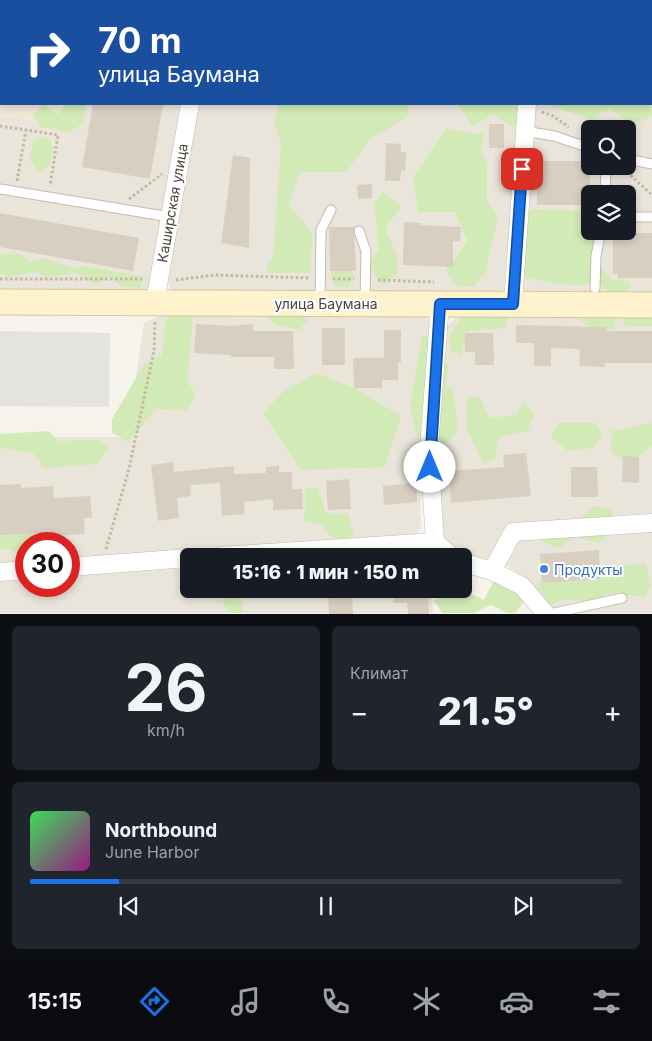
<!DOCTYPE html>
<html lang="ru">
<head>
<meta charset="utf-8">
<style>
	:root { --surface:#171b24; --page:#20242c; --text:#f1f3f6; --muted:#9ea1a6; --line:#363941; --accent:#1a73e8 }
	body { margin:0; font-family:Inter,sans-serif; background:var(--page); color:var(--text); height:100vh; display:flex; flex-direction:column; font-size:19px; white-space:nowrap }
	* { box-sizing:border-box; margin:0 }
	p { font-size:16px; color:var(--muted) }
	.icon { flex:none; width:28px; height:28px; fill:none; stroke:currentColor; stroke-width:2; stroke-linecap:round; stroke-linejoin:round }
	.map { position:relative; height:614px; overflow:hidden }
	.side { display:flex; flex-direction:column; gap:12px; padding:12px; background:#0d0f14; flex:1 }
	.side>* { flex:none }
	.banner { position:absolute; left:0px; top:0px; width:652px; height:105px; box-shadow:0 2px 8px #0003; background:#1a4fa0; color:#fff; overflow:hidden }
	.tools { position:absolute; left:581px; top:120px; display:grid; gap:10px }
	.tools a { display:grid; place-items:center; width:55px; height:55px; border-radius:8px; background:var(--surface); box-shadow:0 2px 8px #0003; font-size:25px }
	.speed { position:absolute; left:15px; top:532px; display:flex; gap:10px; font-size:25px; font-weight:700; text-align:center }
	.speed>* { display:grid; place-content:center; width:65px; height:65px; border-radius:50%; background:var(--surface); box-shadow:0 2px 8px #0003; line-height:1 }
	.speed .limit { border:8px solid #d22; background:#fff; color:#111 }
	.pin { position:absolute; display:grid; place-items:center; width:42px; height:42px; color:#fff; margin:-21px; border-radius:10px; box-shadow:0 2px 8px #0006 }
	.me { position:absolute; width:55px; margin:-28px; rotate:0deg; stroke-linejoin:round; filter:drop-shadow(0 0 4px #0008) }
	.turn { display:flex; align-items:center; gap:18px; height:105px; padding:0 15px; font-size:22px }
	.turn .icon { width:65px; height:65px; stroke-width:2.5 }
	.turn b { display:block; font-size:35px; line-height:42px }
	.big { font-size:38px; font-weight:800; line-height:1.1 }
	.side .tile { flex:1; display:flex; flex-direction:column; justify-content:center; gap:8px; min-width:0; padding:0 18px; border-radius:8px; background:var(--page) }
	.side .dial { align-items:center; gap:0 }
	.dial b { font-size:65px; line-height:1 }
	.song { display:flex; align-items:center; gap:15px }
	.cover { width:60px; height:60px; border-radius:8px; background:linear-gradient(135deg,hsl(130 70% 55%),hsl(310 70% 35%)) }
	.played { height:5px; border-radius:2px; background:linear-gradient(90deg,var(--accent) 15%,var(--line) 15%) }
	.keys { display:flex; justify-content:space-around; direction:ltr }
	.heat { display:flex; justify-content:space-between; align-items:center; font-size:28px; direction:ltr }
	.side .tiles { flex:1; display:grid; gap:12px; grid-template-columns:1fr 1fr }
	.tile:last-child { grid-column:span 2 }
	.trip { position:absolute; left:180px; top:548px; width:292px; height:50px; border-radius:8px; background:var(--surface); box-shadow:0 2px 8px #0003; font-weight:800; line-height:50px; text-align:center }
	.dock { display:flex; height:80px; justify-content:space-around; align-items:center; background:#090b0e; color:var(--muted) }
	.dock .icon { width:35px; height:35px }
	.dock .active { color:var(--accent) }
	.dock b { font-size:22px; color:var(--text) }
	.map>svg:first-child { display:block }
	.residential { fill:#eae5da; fill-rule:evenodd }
	.education { fill:#efe8d6 }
	.green { fill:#d2eab5 }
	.parking { fill:#e5e3e0 }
	.building { fill:#d8cfc1 }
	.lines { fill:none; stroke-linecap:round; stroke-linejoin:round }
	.lane-casing { stroke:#c2bbae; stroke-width:11 }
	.street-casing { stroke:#c2bbae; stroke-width:19 }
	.secondary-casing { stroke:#d6c79b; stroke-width:27 }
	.path { stroke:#c4b79f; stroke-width:3; stroke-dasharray:2.5 2.5; stroke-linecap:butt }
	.lane { stroke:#fff; stroke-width:9 }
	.street { stroke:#fff; stroke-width:18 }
	.secondary { stroke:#fff3cd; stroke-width:25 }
	.route-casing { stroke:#114b97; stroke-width:12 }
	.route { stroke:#1a73e8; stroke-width:9 }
	.shop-dot { fill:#3f7fe0; stroke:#fff; stroke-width:2 }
	.labels { text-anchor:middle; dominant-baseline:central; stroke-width:4; stroke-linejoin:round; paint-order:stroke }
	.street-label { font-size:14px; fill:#4b4439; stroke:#fff }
	.shop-label { font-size:14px; fill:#366cbe; stroke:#fff; text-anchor:start }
</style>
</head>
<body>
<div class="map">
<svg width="652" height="614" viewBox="0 0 652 614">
	<rect width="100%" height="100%" fill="#f6f3ec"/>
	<!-- residential -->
	<path class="residential" d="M0 0H198L1 1V104H180L152 276 150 285 145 291 0 294Z
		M219 0H532L219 1Z
		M548 0H652V297L528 294 524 290 521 284 536 104H651V1ZM590 129H628V166H590ZM590 194H628V231H590Z
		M199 104H521L504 289 499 295 171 291 167 278Z
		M168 312 424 314 432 324 419 444 421 529 411 539 69 560V544H26V563L0 565V437H127L144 323Z
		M460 315H652V513L512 523 489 559 460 555 441 537 437 448 445 327Z
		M652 530V613H550L530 582 504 564 520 538Z
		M189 568V589H432L433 613H0V580L26 578V586H69V576Z"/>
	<!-- education -->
	<path class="education" d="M0 0H95L1 1V104H78L74 127 0 117Z"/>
	<!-- green -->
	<path class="green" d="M651 99 652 116 634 124 609 109 591 120 547 104H651Z
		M44 104 58 114 66 104H85L84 123 69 132 41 127 33 115Z
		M278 104H409L407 117 370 139 346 172H300L289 205 312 233 310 273H269L266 267 273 258 281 142 274 123Z
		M457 104H523L522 120 512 127 493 114 473 127Z
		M446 128 473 134 485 132 481 151 487 164V201L498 217 485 273 474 287 457 286 446 270 468 241 455 212H418L413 177Z
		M46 136 54 147 50 165 39 173 29 159 34 140Z
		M383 191 401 207 385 228 397 256 398 273 382 285 369 265 379 248 374 203Z
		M533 209 588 211 590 231H598L593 259 612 280 627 281 631 285 628 293 606 291 598 282C574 289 542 283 519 274L522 217Z
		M0 254H21L31 262 45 258 75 269 85 266 146 277 139 289 121 286 110 276 95 284 76 273 46 277 37 272 8 277 0 273Z
		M337 263H345L354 275 348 288 335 286 330 276Z
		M288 299 307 321 299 330 274 324 265 311Z
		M177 308 193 317 187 381 196 394 187 410 156 409 128 442 112 433V419L145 363 162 355 166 319Z
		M614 309 615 328 598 332 582 322V311Z
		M638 309H652V327H626L622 320Z
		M511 310 505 328 468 331 461 356 452 352 448 337 464 313Z
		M422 335 432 337 449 367 445 385 453 389 458 431 445 445 416 435 410 406Z
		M316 373 354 388 401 416 385 467 301 470 263 413 284 391Z
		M467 397H480L489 418 516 415 523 402 534 415 527 431 498 437 495 460 483 463 466 428Z
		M558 423H595L602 434 593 448 568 451 551 438Z
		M652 423V446L630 464 611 452 612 431Z
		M49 431 58 441 100 440 110 448 96 464 43 468 33 453 0 448V434Z
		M318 488 326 514H348L354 535 340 546 320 524 304 521 306 489Z
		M595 506 612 510 616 528 599 543 577 537 558 548 543 542V527L557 518 572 524Z
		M24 526 38 539 35 544H26V554L0 548V527Z
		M646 564 651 585 645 597 609 593 593 602 567 599 550 604 535 584 577 569Z
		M493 582 526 585 527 598 515 613H507L491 605 473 613H443L433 601 460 589 484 600Z
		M220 589H241L243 613H230L223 603Z"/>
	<!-- parking -->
	<path class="parking" d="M0 331 110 333 109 407 0 406Z"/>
	<!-- building -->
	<path class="building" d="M93 104H163L150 179 82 167Z
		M489 124H504V148H489Z
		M386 143 401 144V152H406L405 171 401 170 400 181H385Z
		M233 155 250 158 249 248 221 243Z
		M537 161H584V164H590V202L584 201V205H537Z
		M372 184V198L358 199 357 185Z
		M0 213 139 238 133 271 0 247Z
		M404 222 421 223V225L461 227 460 242 453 241V267L403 265Z
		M329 227H354L356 271H330Z
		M618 233H652V278H618V273L613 274V237H618Z
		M196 324 230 326 253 324V331H293L294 369H274V357H231V355L194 353Z
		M516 325 606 327V331H652V363H605V367L579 366 580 349 551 348V366H534V343H516Z
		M322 328H345V365H322Z
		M384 330H401V362H398V380H382V388H354L353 358H384Z
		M465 333H493L494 365H475V352H465Z
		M526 453 531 496 451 503 449 471 504 467 503 455Z
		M623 456 639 457V483L622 482Z
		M173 462 174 472 234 466V474L266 473V467L279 466V472H292V489H302L303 509 273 510V499L244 502 245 514 222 516 220 483 190 485 191 496 177 498 179 518 158 521 151 465Z
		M571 467H597L598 497H571Z
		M349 479 351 509 328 510 326 481Z
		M416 483 417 502 384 505 383 486Z
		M21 484V488L53 486 54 498 90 496 92 518H84L85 534 52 536V533L0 535V485Z
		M599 550 600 579 542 583 540 554Z
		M393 589H428L429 614H408L407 603H394Z
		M352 592 353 614H329L328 594Z"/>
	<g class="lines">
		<defs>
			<path id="lane" d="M73 1 74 0
				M271 1V0
				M0 30H1
				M651 38H652
				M524 131 554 136 590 148
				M628 159 652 164
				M0 189 170 217
				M605 194 606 166
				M628 217H652
				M359 231 366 251 365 302
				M595 288 596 256 601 231
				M320 303 321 230 331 210
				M550 614 622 598"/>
			<path id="street" d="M502 0 508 1
				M208 1V0
				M539 1 540 0
				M155 302 190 104
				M513 304 527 104
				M435 542 429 448 440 304
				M221 556 435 542 451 556
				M464 563 492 571 513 532 652 523
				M69 567 189 558
				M492 571 522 586 546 614
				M0 572 26 570"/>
			<path id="secondary" d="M0 302 652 305"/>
		</defs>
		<!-- lane casing -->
		<use href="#lane" class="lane-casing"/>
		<!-- street casing -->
		<use href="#street" class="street-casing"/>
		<!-- secondary casing -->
		<use href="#secondary" class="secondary-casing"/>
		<!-- path -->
		<path class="path" d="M131 1V0
			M542 112 553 116 569 127
			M0 126 58 135 50 186
			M627 172 652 195
			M17 181 26 130
			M129 199 162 174
			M0 279H142
			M333 279H354
			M176 280 215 275 309 278
			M378 280 434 282
			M106 549 129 469 154 351 155 321"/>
		<!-- lane -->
		<use href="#lane" class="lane"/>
		<!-- street -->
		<use href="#street" class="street"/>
		<!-- secondary -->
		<use href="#secondary" class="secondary"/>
	</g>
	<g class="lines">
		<defs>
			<path id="route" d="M430 467 440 304H513L522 169"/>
		</defs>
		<!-- route casing -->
		<use href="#route" class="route-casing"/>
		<!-- route -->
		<use href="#route" class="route"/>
	</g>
	<!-- markers -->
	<circle class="shop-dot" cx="544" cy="569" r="5"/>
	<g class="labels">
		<!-- street labels -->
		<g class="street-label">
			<text transform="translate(172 203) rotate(-80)">Каширская улица</text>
			<text x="326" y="303">улица Баумана</text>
		</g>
		<!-- shop labels -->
		<g class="shop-label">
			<text x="554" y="569">Продукты</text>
		</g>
	</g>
</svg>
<div class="tools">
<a><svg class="icon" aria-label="search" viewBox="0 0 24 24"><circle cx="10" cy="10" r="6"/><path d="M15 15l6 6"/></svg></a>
<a><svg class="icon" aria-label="layers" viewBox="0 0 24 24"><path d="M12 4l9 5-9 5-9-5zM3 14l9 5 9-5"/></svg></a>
</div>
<div class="speed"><div class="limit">30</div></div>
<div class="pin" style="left:522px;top:169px;background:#d93025"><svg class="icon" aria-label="arrive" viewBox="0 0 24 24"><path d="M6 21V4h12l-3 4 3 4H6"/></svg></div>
<svg class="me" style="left:430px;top:467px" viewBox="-20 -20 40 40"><circle r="19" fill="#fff"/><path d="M0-13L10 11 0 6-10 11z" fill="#1a73e8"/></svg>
<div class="trip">15:16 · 1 мин · 150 m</div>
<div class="banner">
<div class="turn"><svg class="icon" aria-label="right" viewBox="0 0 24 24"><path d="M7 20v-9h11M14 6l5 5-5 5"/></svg><div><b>70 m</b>улица Баумана</div></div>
</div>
</div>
<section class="side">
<div class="tiles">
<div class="tile dial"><b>26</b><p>km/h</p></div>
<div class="tile"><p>Климат</p>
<div class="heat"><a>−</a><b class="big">21.5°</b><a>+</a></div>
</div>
<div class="tile">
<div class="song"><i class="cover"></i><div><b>Northbound</b><p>June Harbor</p></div></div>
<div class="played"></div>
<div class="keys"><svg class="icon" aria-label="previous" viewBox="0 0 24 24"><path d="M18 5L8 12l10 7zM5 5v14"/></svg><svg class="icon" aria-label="pause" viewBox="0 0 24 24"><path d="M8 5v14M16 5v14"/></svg><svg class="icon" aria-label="next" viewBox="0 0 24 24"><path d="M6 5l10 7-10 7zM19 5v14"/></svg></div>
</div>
</div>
</section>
<nav class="dock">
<b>15:15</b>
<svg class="icon active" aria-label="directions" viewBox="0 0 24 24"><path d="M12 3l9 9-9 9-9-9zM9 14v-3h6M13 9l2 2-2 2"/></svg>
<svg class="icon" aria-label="music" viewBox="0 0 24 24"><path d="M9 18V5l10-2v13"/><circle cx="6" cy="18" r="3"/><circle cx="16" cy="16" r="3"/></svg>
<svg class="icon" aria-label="phone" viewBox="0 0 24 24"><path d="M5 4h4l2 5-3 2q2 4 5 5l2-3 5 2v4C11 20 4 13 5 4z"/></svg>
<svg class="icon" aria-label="climate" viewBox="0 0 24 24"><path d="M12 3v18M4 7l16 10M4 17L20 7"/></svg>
<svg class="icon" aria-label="car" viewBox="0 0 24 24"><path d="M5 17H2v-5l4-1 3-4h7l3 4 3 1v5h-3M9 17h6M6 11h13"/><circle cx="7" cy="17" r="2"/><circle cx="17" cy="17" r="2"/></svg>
<svg class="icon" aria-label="filters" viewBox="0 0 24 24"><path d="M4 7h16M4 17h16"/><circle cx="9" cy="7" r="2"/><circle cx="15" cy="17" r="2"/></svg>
</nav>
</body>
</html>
